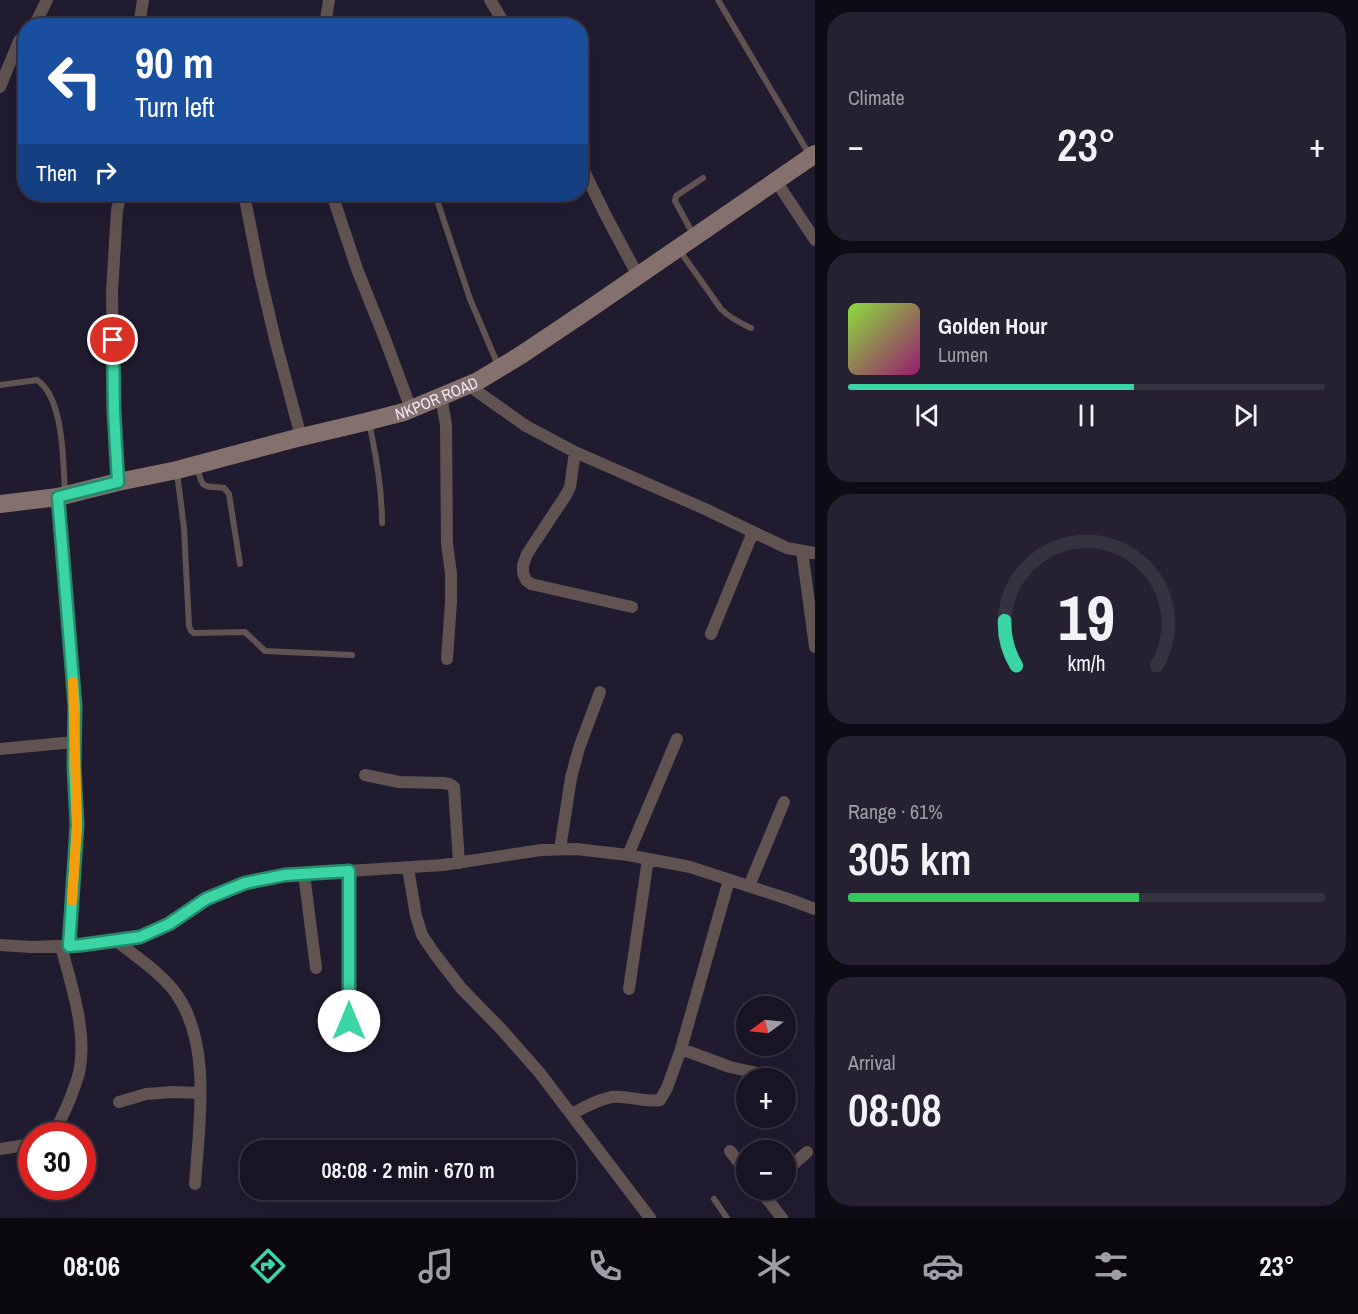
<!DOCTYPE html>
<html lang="en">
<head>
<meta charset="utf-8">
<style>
	:root { --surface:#181423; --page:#252130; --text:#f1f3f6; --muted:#9f9ea6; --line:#363341; --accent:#3ad4a5 }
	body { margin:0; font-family:"Archivo Narrow",sans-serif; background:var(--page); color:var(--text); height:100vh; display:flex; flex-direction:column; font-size:22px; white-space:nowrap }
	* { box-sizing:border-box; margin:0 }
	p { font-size:20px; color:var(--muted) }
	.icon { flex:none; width:33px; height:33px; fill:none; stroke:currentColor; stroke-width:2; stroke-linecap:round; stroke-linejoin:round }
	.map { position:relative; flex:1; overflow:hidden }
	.panel { display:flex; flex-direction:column; gap:12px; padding:12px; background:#0d0b13; width:543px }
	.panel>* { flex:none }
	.banner { position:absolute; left:18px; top:18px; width:570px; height:183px; border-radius:24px; box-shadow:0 6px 24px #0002,0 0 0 2px var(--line); background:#1a4fa0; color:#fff; overflow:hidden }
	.needle { width:39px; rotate:255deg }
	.fabs { position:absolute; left:736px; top:996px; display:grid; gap:12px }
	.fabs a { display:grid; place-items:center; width:60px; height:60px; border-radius:50%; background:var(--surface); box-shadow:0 6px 24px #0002,0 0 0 2px var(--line); font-size:30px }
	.speed { position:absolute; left:18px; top:1122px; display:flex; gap:12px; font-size:30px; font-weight:700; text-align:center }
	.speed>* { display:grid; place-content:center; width:78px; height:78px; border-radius:50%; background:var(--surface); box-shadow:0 6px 24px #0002,0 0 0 2px var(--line); line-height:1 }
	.speed .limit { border:9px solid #d22; background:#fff; color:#111 }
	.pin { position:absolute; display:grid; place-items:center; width:51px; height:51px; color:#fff; margin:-26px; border:3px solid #fff; border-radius:50%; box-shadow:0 2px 6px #0007 }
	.me { position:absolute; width:66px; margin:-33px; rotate:0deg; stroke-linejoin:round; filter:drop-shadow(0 0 4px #0008) }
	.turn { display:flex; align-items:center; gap:21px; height:126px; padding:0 18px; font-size:27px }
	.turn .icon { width:78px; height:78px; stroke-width:2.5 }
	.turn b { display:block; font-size:42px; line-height:51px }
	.then { display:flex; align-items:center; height:57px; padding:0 18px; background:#0003; gap:12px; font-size:22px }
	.big { font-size:45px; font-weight:600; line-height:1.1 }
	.panel .widget { flex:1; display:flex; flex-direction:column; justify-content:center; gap:9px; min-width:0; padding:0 21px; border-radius:24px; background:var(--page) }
	.panel .dial { align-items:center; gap:0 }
	.dial svg { height:156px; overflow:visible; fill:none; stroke:var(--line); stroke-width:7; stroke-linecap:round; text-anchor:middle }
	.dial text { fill:var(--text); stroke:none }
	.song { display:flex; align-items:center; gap:18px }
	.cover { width:72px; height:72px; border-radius:9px; background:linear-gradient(135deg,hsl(90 70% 55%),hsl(320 70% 35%)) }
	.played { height:6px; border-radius:3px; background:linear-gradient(90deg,var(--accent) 60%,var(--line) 60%) }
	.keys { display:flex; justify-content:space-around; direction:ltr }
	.heat { display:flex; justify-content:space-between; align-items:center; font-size:33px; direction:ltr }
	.charge { height:9px; border-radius:4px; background:linear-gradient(90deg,#34c759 61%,var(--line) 0) }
	.trip { position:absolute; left:240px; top:1140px; width:336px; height:60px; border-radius:24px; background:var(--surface); box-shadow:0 6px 24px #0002,0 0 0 2px var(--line); font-weight:600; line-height:60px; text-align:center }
	.tab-bar { display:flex; height:96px; justify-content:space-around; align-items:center; background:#0a080e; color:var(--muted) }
	.tab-bar .icon { width:42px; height:42px }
	.tab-bar .selected { color:var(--accent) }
	.tab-bar b { font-size:27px; color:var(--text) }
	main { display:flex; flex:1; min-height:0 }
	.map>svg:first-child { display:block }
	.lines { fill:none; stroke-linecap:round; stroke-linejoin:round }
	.lane { stroke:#605351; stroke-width:6 }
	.street { stroke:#605351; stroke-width:12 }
	.secondary { stroke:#84716d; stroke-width:18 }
	.route-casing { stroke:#268a6b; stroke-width:15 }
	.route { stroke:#3ad4a5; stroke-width:10 }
	.slow { stroke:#f59e0b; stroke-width:10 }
	.labels { text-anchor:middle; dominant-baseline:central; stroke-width:6; stroke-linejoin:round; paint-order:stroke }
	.street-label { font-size:16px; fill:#ebe9f7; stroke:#201b2f }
</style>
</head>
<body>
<main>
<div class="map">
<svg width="815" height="1218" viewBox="0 0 815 1218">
	<rect width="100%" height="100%" fill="#201b2f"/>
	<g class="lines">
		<!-- lane -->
		<path class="lane" d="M718 0 809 154
			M435 194 470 299 498 365
			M693 234 675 201 676 196 703 178
			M680 251 721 309C730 318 740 323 751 328
			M0 385 37 380C64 398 63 462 65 492
			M369 422C376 456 382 488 382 523
			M197 467C203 491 203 485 224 488L229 494 240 564
			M177 473 184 528 189 626 191 631 194 633 245 632 265 651 352 655
			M714 1199 727 1218"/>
		<!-- street -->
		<path class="street" d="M490 0 506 26
			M34 26 47 0
			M139 26 143 0
			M325 26 329 0
			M0 87 19 41 26 33
			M580 163 605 214 638 276
			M776 181 815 240
			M244 194 260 275 275 339 301 437
			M332 194 357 269 385 339 411 409
			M468 385 526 426 575 452 705 509 787 548 815 553
			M441 396 446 425 447 544 451 573V602L447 659
			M575 452 570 487 566 495 527 554 523 565V573L526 580 531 584 632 607
			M118 482 114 412 112 292 117 210 121 194
			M58 497 75 706 74 767 77 825 69 946
			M802 551 815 647
			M711 634 753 532
			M0 749 74 742
			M365 775 399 782 443 783 449 784 454 787 459 863
			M560 849 571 778 579 748 600 692
			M628 855 677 739
			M408 868 416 916 422 935 434 953 461 988 501 1029 539 1072 650 1218
			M304 874 316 968
			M749 886 784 802
			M115 940C134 955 164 975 177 995 212 1046 199 1125 195 1184
			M0 945 31 947 82 945 139 937 169 924 206 899 245 883 285 875 443 865 541 850 576 849 628 855 690 867 788 899 815 909
			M629 989 648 859
			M349 1021V871
			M681 1049 730 1067 767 1075
			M119 1102 146 1094 172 1092 200 1093
			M571 1114C584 1108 598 1099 612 1097 628 1095 644 1103 660 1100L667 1088 681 1049 729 880
			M51 1136C59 1125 65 1111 70 1099 73 1090 77 1081 79 1073 88 1032 71 985 61 946
			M0 1149 32 1144
			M730 1151 747 1173
			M786 1171 807 1152
			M760 1190 782 1218"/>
		<!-- secondary -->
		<path class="secondary" id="s1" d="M0 504 58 497 118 482 177 470 293 439 365 422 404 412 478 381 521 355 591 308 815 154"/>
	</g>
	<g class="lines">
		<defs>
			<path id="route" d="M113 340 114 412 118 482 58 497 75 706 74 767 77 825 69 946 82 945 140 937 169 924 206 899 245 883 285 875 349 871V1021"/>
		</defs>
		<!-- route casing -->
		<use href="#route" class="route-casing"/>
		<!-- route -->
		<use href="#route" class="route"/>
		<!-- slow -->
		<path class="slow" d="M72 901 77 825 73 682"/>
	</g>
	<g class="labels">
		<!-- street labels -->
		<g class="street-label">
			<text stroke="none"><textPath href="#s1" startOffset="450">NKPOR ROAD</textPath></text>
		</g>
	</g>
</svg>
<div class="fabs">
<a><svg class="needle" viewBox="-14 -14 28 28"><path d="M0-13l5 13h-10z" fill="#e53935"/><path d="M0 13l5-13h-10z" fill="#9f9ea6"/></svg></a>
<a>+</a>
<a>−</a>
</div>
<div class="speed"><div class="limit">30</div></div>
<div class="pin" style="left:113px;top:340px;background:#d93025"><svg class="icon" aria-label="arrive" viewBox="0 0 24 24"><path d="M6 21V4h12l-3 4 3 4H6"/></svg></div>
<svg class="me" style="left:349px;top:1021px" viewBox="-20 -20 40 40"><circle r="19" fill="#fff"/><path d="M0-13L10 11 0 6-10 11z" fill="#3ad4a5"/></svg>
<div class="trip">08:08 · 2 min · 670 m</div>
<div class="banner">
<div class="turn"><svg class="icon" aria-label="left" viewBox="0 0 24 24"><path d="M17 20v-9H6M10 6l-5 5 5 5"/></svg><div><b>90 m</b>Turn left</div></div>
<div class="then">Then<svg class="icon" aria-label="right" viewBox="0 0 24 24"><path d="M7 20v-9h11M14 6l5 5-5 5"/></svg></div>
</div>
</div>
<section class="panel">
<div class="widget"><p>Climate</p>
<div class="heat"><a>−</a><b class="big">23°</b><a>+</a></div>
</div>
<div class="widget">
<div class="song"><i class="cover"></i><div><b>Golden Hour</b><p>Lumen</p></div></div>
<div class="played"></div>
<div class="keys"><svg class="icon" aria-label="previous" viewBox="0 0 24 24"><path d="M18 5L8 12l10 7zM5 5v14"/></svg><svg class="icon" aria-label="pause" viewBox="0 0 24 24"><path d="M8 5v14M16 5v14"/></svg><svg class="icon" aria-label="next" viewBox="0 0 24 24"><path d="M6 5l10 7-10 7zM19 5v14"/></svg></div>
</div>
<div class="widget dial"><svg viewBox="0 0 100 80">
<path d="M14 69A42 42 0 1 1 86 69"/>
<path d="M14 69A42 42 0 0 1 8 46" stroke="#3ad4a5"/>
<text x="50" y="56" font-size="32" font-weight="700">19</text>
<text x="50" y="72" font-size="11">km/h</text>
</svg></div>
<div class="widget"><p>Range · 61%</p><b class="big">305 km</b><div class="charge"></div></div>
<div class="widget"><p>Arrival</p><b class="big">08:08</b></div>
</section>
</main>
<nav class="tab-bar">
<b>08:06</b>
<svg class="icon selected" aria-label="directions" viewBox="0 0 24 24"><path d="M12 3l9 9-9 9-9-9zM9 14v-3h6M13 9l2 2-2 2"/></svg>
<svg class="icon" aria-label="music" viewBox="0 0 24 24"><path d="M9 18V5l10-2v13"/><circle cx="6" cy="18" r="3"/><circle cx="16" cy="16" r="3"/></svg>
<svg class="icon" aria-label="phone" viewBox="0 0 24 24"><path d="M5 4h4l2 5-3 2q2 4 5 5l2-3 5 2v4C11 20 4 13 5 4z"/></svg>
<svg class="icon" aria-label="climate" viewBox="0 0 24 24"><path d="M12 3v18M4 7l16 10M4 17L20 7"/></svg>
<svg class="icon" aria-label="car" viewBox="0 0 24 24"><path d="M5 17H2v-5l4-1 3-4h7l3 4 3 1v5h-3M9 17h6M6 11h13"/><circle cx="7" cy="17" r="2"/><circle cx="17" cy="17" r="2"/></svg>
<svg class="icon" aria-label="filters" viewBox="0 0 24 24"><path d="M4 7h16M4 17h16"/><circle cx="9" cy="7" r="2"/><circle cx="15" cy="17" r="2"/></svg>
<b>23°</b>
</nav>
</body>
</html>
